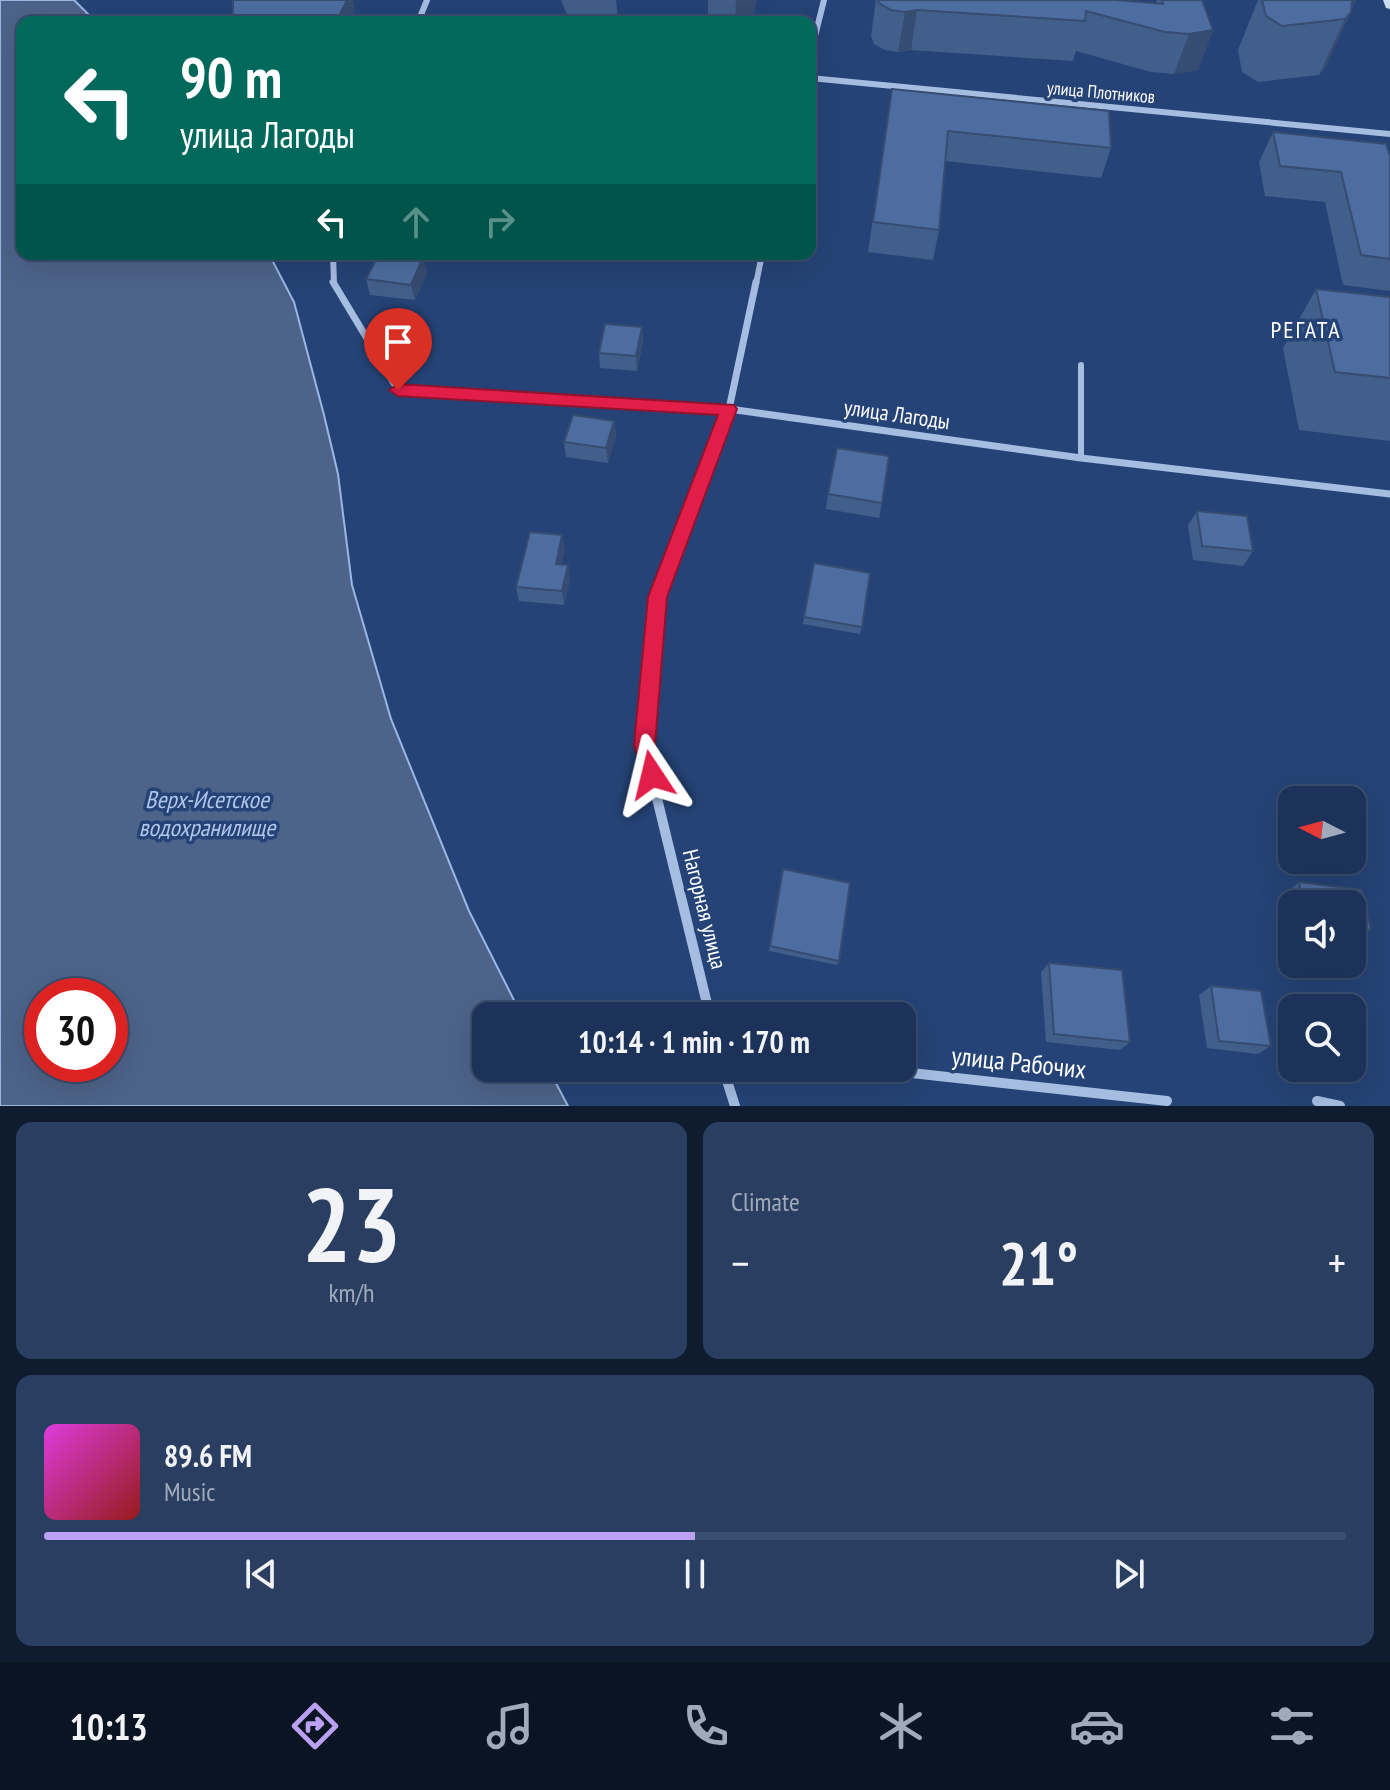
<!DOCTYPE html>
<html lang="en">
<head>
<meta charset="utf-8">
<style>
	:root { --surface:#1c3258; --page:#293e61; --text:#f1f3f6; --muted:#a0aaba; --line:#3a4d6e; --accent:#bca0f2 }
	body { margin:0; font-family:"PT Sans Narrow",sans-serif; background:var(--page); color:var(--text); height:100vh; display:flex; flex-direction:column; font-size:30px; white-space:nowrap }
	* { box-sizing:border-box; margin:0 }
	p { font-size:26px; color:var(--muted) }
	.icon { flex:none; width:44px; height:44px; fill:none; stroke:currentColor; stroke-width:2; stroke-linecap:round; stroke-linejoin:round }
	.map { position:relative; height:1106px; overflow:hidden }
	.panel { display:flex; flex-direction:column; gap:16px; padding:16px; background:#0f1c30; flex:1 }
	.panel>* { flex:none }
	.banner { position:absolute; left:16px; top:16px; width:800px; height:244px; border-radius:16px; box-shadow:0 8px 32px #0002,0 0 0 2px var(--line); background:#00695c; color:#fff; overflow:hidden }
	.needle { width:52px; rotate:276deg }
	.controls { position:absolute; left:1278px; top:786px; display:grid; gap:16px }
	.controls a { display:grid; place-items:center; width:88px; height:88px; border-radius:16px; background:var(--surface); box-shadow:0 8px 32px #0002,0 0 0 2px var(--line); font-size:40px }
	.speed { position:absolute; left:24px; top:978px; display:flex; gap:16px; font-size:40px; font-weight:700; text-align:center }
	.speed>* { display:grid; place-content:center; width:104px; height:104px; border-radius:50%; background:var(--surface); box-shadow:0 8px 32px #0002,0 0 0 2px var(--line); line-height:1 }
	.speed .limit { border:12px solid #d22; background:#fff; color:#111 }
	.pin { position:absolute; display:grid; place-items:center; width:68px; height:68px; color:#fff; margin:-82px -34px; border-radius:50% 50% 50% 0; rotate:-45deg; box-shadow:0 0 8px #0007 }
	.pin .icon { rotate:45deg }
	.me { position:absolute; width:88px; margin:-44px; rotate:350deg; stroke-linejoin:round; filter:drop-shadow(0 0 6px #0008) }
	.turn { display:flex; align-items:center; gap:28px; height:168px; padding:0 32px; font-size:36px }
	.turn .icon { width:104px; height:104px; stroke-width:2.5 }
	.turn b { display:block; font-size:56px; line-height:68px }
	.lanes { display:flex; align-items:center; height:76px; padding:0 32px; background:#0003; justify-content:center; gap:40px; direction:ltr }
	.lanes .off { opacity:.35 }
	.big { font-size:60px; font-weight:700; line-height:1.1 }
	.panel .tile { flex:1; display:flex; flex-direction:column; justify-content:center; gap:12px; min-width:0; padding:0 28px; border-radius:16px; background:var(--page) }
	.panel .dial { align-items:center; gap:0 }
	.dial b { font-size:104px; line-height:1 }
	.song { display:flex; align-items:center; gap:24px }
	.cover { width:96px; height:96px; border-radius:12px; background:linear-gradient(135deg,hsl(300 70% 55%),hsl(0 70% 35%)) }
	.played { height:8px; border-radius:4px; background:linear-gradient(90deg,var(--accent) 50%,var(--line) 50%) }
	.keys { display:flex; justify-content:space-around; direction:ltr }
	.heat { display:flex; justify-content:space-between; align-items:center; font-size:44px; direction:ltr }
	.panel .tiles { flex:1; display:grid; gap:16px; grid-template-columns:1fr 1fr }
	.tile:last-child { grid-column:span 2 }
	.trip { position:absolute; left:472px; top:1002px; width:444px; height:80px; border-radius:16px; background:var(--surface); box-shadow:0 8px 32px #0002,0 0 0 2px var(--line); font-weight:700; line-height:80px; text-align:center }
	.menu { display:flex; height:128px; justify-content:space-around; align-items:center; background:#0b1423; color:var(--muted) }
	.menu .icon { width:56px; height:56px }
	.menu .selected { color:var(--accent) }
	.menu b { font-size:36px; color:var(--text) }
	.map>svg:first-child { display:block }
	.water { fill:#4d6389; stroke:#9ab7e3; stroke-width:2; fill-rule:evenodd }
	.lines { fill:none; stroke-linecap:round; stroke-linejoin:round }
	.lane { stroke:#a6bde2; stroke-width:6 }
	.street-far2 { stroke:#a6bde2; stroke-width:6 }
	.street-far1 { stroke:#a6bde2; stroke-width:7 }
	.street { stroke:#a6bde2; stroke-width:10 }
	.secondary { fill:#cedcf3; fill-rule:evenodd }
	.wall { fill:#425e8a }
	.shaded-wall { fill:#364c70 }
	.building { fill:#4d6da0; stroke:#364c70; stroke-width:2 }
	.route { fill:#e11d48; stroke:#92132f; stroke-width:2 }
	.labels { text-anchor:middle; dominant-baseline:central; stroke-width:7; stroke-linejoin:round; paint-order:stroke }
	.far-street-label { font-size:18px; fill:#fff; stroke:#254376 }
	.street-label { font-size:22px; fill:#fff; stroke:#254376 }
	.neighbourhood-label { font-size:24px; letter-spacing:2px; fill:#fff; stroke:#254376 }
	.water-label { font-size:24px; font-style:italic; fill:#b1c7ea; stroke:#254376 }
	.near-street-label { font-size:26px; fill:#fff; stroke:#254376 }
</style>
</head>
<body>
<div class="map">
<svg width="1390" height="1106" viewBox="0 0 1390 1106">
	<rect width="100%" height="100%" fill="#254376"/>
	<!-- water -->
	<path class="water" d="M0 0H74L96 22H22V254H269L294 302 324 415 338 474 352 585 391 719 469 911 522 1016H486V1068H548L568 1106H0ZM42 996H110V1064H42Z"/>
	<g class="lines">
		<!-- lane -->
		<path class="lane" d="M1081 365V458"/>
		<!-- street-far2 -->
		<path class="street-far2" d="M418 22 427 0
			M810 56 824 0
			M810 78 1390 134
			M333 254 334 284
			M756 284 762 254"/>
		<!-- street-far1 -->
		<path class="street-far1" d="M333 282 398 390 729 409 1081 458 1390 494
			M653 645 657 597 729 409 756 282"/>
		<!-- street -->
		<path class="street" d="M653 643 644 745 710 1016
			M723 1068 735 1106
			M866 1068 1167 1101
			M1317 1101 1340 1106"/>
		<!-- secondary -->
		<path class="secondary" d="M1383 0H1390V9L1386 8Z"/>
	</g>
	<!-- wall -->
	<path class="wall" d="M561 0H616L618 20 568 17Z
		M708 0H757L751 22H708Z
		M876 0H1115L1156 3 1157 0H1202L1213 30 1198 70 1174 74 1151 72 1076 51 1073 61 911 50 898 52 885 50 874 44 871 36Z
		M1258 0H1356L1325 68 1319 75 1258 82 1242 72 1238 50Z
		M892 89 1111 148 1101 178 945 161 939 230 933 260 868 252Z
		M1273 132 1390 156V291L1343 285 1325 202 1265 196 1259 162Z
		M423 257 427 273 415 300 370 295 366 279Z
		M1316 289 1390 297V441L1299 430 1283 348Z
		M642 327 643 342 637 371 600 368 599 353Z
		M614 421 616 436 608 463 566 457 564 442Z
		M828 494 882 503 879 518 826 509Z
		M1197 511 1253 551 1243 566 1193 560 1188 525Z
		M565 550 561 564 568 565 570 579 564 605 519 601 516 587Z
		M814 563 862 627 860 634 803 624Z
		M783 869 839 961 837 965 769 951Z
		M1299 882 1362 890 1371 930 1356 939H1352V904H1292V922L1287 892Z
		M1049 963 1130 1042 1120 1050 1046 1042 1041 972Z
		M1211 986 1271 1046 1258 1054 1207 1048 1199 995Z"/>
	<!-- shaded-wall -->
	<path class="shaded-wall" d="M347 0H353L355 10 350 22H336Z
		M736 0H757L751 22H735Z
		M1352 0H1356L1349 14 1351 12 1325 68 1319 75 1345 19Z
		M917 10 911 50 898 52 905 12Z
		M1213 30 1198 70 1174 74 1189 34Z
		M423 257 427 273 415 300 411 285Z
		M642 327 643 342 637 371 636 356Z
		M614 421 616 436 608 463 606 448Z
		M562 535 565 550 558 578 556 564Z
		M568 565 570 579 564 605 562 591Z"/>
	<!-- building -->
	<path class="building" d="M233 0H347L336 22H239L233 16Z
		M878 0H1115L1163 4 1162 0H1202L1213 30 1189 34 1165 32 1086 11 1085 21 917 10 905 12 891 10 880 4Z
		M1262 0H1352L1351 12 1345 19 1282 26 1266 16Z
		M892 89 1109 111 1111 148 948 131 939 230 873 222Z
		M1273 132 1386 144 1390 156V259L1361 255 1341 172 1280 166Z
		M379 254H398L423 257 411 285 366 279Z
		M1316 289 1390 297V378L1335 372Z
		M605 324 642 327 636 356 599 353Z
		M573 415 614 421 606 448 564 442Z
		M837 448 889 456 882 503 828 494Z
		M1197 511 1247 516 1253 551 1202 546Z
		M530 532 562 535 556 564 568 565 562 591 516 587Z
		M814 563 870 573 862 627 804 617Z
		M783 869 850 883 839 961 770 946Z
		M1299 882 1362 890 1371 930 1352 927V904H1303Z
		M1049 963 1122 970 1130 1042 1054 1034Z
		M1211 986 1261 991 1271 1046 1219 1041Z"/>
	<!-- route -->
	<path class="route" d="M398 384 734 405 737 409 667 597 655 745 662 775 659 782 652 785 645 782 634 745 648 597 718 415 398 396 389 390Z"/>
	<g class="labels">
		<!-- far-street labels -->
		<g class="far-street-label">
			<text transform="translate(1101 92) rotate(5)">улица Плотников</text>
		</g>
		<!-- street labels -->
		<g class="street-label">
			<text transform="translate(897 414) rotate(8)">улица Лагоды</text>
			<text transform="translate(705 909) rotate(76)">Нагорная улица</text>
		</g>
		<!-- neighbourhood labels -->
		<g class="neighbourhood-label">
			<text x="1306" y="329">РЕГАТА</text>
		</g>
		<!-- water labels -->
		<g class="water-label">
			<text x="207" y="799">Верх-Исетское<tspan x="207" dy="28">водохранилище</tspan></text>
		</g>
		<!-- near-street labels -->
		<g class="near-street-label">
			<text transform="translate(1019 1062) rotate(6)">улица Рабочих</text>
		</g>
	</g>
</svg>
<div class="controls">
<a><svg class="needle" viewBox="-14 -14 28 28"><path d="M0-13l5 13h-10z" fill="#e53935"/><path d="M0 13l5-13h-10z" fill="#a0aaba"/></svg></a>
<a><svg class="icon" aria-label="sound" viewBox="0 0 24 24"><path d="M4 9h4l5-4v14l-5-4H4zM17 9q2 3 0 6"/></svg></a>
<a><svg class="icon" aria-label="search" viewBox="0 0 24 24"><circle cx="10" cy="10" r="6"/><path d="M15 15l6 6"/></svg></a>
</div>
<div class="speed"><div class="limit">30</div></div>
<div class="pin" style="left:398px;top:390px;background:#d93025"><svg class="icon" aria-label="arrive" viewBox="0 0 24 24"><path d="M6 21V4h12l-3 4 3 4H6"/></svg></div>
<svg class="me" style="left:652px;top:775px" viewBox="-20 -20 40 40"><path d="M0-17L14 15 0 8-14 15z" fill="#e11d48" stroke="#fff" stroke-width="4"/></svg>
<div class="trip">10:14 · 1 min · 170 m</div>
<div class="banner">
<div class="turn"><svg class="icon" aria-label="left" viewBox="0 0 24 24"><path d="M17 20v-9H6M10 6l-5 5 5 5"/></svg><div><b>90 m</b>улица Лагоды</div></div>
<div class="lanes"><svg class="icon" aria-label="left" viewBox="0 0 24 24"><path d="M17 20v-9H6M10 6l-5 5 5 5"/></svg><svg class="icon off" aria-label="ahead" viewBox="0 0 24 24"><path d="M12 20V5M6 11l6-6 6 6"/></svg><svg class="icon off" aria-label="right" viewBox="0 0 24 24"><path d="M7 20v-9h11M14 6l5 5-5 5"/></svg></div>
</div>
</div>
<section class="panel">
<div class="tiles">
<div class="tile dial"><b>23</b><p>km/h</p></div>
<div class="tile"><p>Climate</p>
<div class="heat"><a>−</a><b class="big">21°</b><a>+</a></div>
</div>
<div class="tile">
<div class="song"><i class="cover"></i><div><b>89.6 FM</b><p>Music</p></div></div>
<div class="played"></div>
<div class="keys"><svg class="icon" aria-label="previous" viewBox="0 0 24 24"><path d="M18 5L8 12l10 7zM5 5v14"/></svg><svg class="icon" aria-label="pause" viewBox="0 0 24 24"><path d="M8 5v14M16 5v14"/></svg><svg class="icon" aria-label="next" viewBox="0 0 24 24"><path d="M6 5l10 7-10 7zM19 5v14"/></svg></div>
</div>
</div>
</section>
<nav class="menu">
<b>10:13</b>
<svg class="icon selected" aria-label="directions" viewBox="0 0 24 24"><path d="M12 3l9 9-9 9-9-9zM9 14v-3h6M13 9l2 2-2 2"/></svg>
<svg class="icon" aria-label="music" viewBox="0 0 24 24"><path d="M9 18V5l10-2v13"/><circle cx="6" cy="18" r="3"/><circle cx="16" cy="16" r="3"/></svg>
<svg class="icon" aria-label="phone" viewBox="0 0 24 24"><path d="M5 4h4l2 5-3 2q2 4 5 5l2-3 5 2v4C11 20 4 13 5 4z"/></svg>
<svg class="icon" aria-label="climate" viewBox="0 0 24 24"><path d="M12 3v18M4 7l16 10M4 17L20 7"/></svg>
<svg class="icon" aria-label="car" viewBox="0 0 24 24"><path d="M5 17H2v-5l4-1 3-4h7l3 4 3 1v5h-3M9 17h6M6 11h13"/><circle cx="7" cy="17" r="2"/><circle cx="17" cy="17" r="2"/></svg>
<svg class="icon" aria-label="filters" viewBox="0 0 24 24"><path d="M4 7h16M4 17h16"/><circle cx="9" cy="7" r="2"/><circle cx="15" cy="17" r="2"/></svg>
</nav>
</body>
</html>
